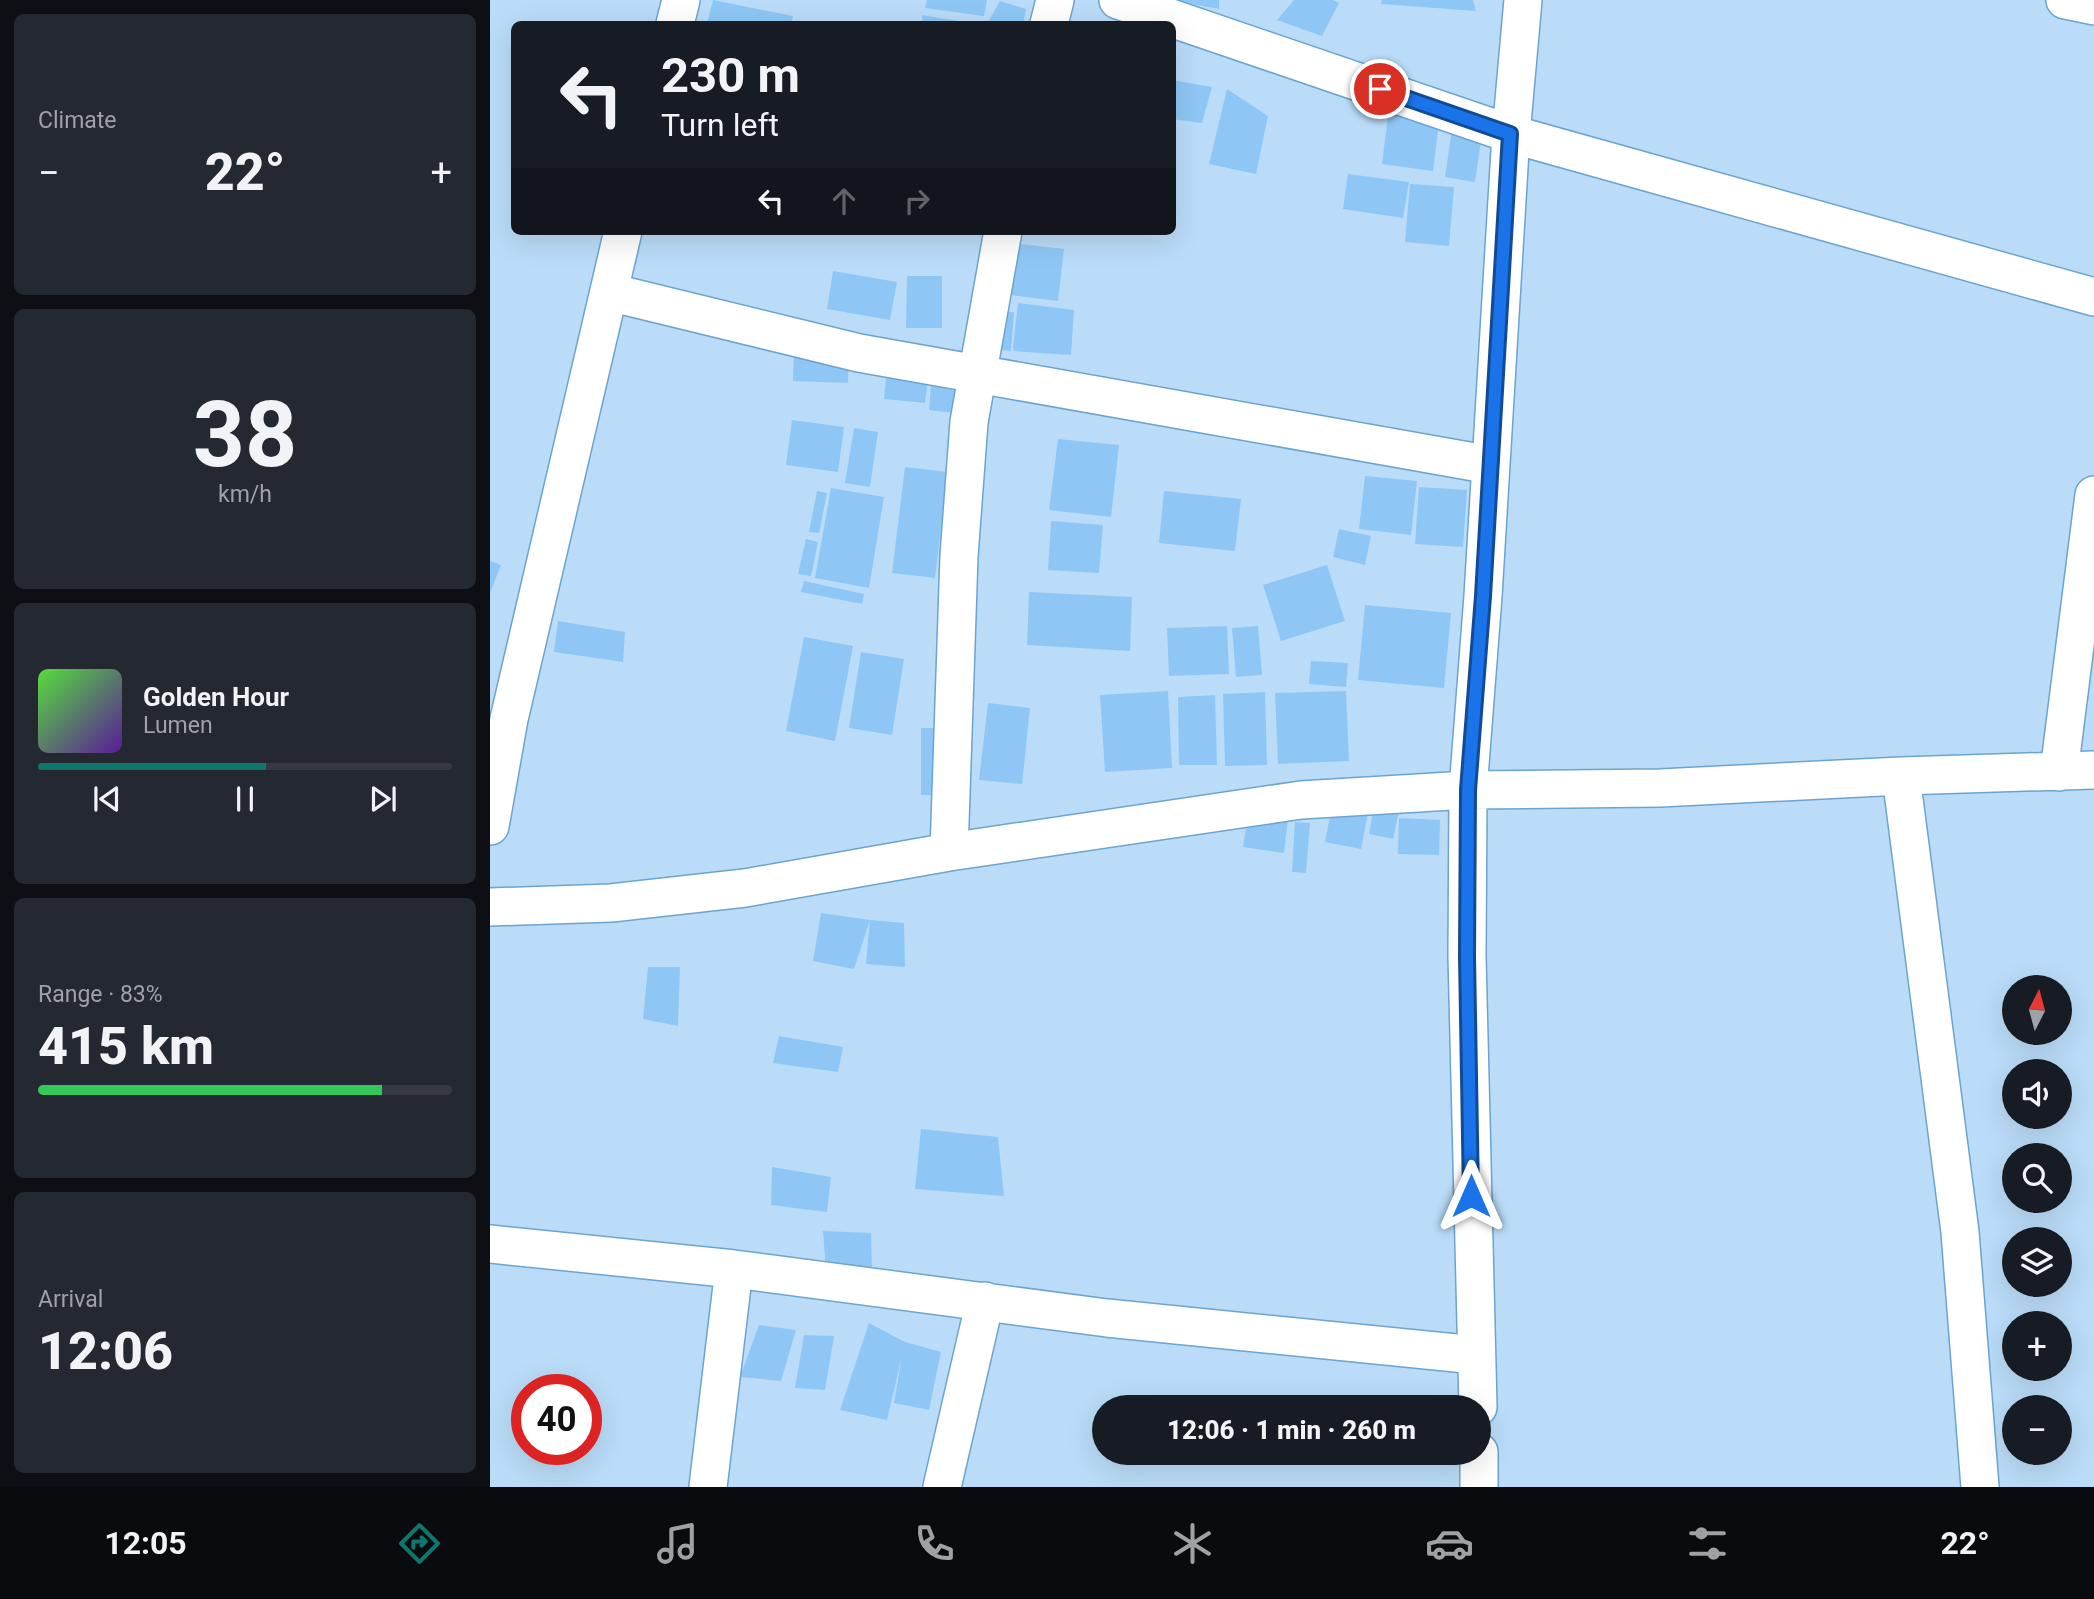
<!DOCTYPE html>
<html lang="en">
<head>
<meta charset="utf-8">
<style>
	:root { --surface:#171b24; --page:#242831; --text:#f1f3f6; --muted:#9ea1a6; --line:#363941; --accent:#0f766e }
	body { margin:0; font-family:Roboto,sans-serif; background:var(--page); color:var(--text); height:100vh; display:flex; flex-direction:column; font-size:26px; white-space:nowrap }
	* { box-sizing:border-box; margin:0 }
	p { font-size:23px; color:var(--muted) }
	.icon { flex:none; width:38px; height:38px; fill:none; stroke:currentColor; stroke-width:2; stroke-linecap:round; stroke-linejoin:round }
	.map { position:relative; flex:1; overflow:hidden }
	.details { display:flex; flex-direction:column; gap:14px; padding:14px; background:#0d0f14; width:490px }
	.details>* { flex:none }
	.guide { position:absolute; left:21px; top:21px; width:665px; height:214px; border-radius:10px; box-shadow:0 7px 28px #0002; background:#171b24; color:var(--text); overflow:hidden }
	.needle { width:46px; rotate:6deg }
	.buttons { position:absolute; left:1512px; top:975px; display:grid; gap:14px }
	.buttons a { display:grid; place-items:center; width:70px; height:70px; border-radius:50%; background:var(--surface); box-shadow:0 7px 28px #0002; font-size:35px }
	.speed { position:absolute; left:21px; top:1374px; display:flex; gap:14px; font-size:35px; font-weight:700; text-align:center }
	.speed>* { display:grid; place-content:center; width:91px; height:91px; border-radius:50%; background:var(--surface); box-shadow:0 7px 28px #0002; line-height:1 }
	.speed .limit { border:10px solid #d22; background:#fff; color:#111 }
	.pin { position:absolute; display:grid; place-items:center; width:60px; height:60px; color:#fff; margin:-30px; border:4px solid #fff; border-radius:50%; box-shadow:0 2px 7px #0007 }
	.me { position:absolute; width:77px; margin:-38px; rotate:0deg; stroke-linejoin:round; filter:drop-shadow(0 0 5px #0008) }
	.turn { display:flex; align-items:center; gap:24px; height:147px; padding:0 35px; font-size:32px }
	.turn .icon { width:91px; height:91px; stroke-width:2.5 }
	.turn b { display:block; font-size:49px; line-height:60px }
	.lanes { display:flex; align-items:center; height:66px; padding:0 35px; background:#0003; justify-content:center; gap:35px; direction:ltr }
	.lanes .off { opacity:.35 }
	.big { font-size:52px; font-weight:800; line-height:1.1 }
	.details .widget { flex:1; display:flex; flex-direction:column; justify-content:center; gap:10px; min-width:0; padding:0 24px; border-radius:10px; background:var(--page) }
	.details .dial { align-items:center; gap:0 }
	.dial b { font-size:91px; line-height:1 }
	.song { display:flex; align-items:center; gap:21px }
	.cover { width:84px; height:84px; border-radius:10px; background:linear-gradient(135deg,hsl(110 70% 55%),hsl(270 70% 35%)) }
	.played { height:7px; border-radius:4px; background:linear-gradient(90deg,var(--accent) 55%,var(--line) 55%) }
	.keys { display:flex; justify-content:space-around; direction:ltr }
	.heat { display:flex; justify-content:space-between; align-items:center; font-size:38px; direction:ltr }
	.charge { height:10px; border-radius:5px; background:linear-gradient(90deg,#34c759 83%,var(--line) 0) }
	.trip { position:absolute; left:602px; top:1395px; width:399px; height:70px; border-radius:35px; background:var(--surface); box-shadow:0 7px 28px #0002; font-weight:800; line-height:70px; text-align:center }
	.tab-bar { display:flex; height:112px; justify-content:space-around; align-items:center; background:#090b0e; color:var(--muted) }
	.tab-bar .icon { width:49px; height:49px }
	.tab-bar .active { color:var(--accent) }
	.tab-bar b { font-size:32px; color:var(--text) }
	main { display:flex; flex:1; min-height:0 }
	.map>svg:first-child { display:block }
	.building { fill:#8ec7f5 }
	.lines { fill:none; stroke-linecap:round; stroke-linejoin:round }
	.minor-casing { stroke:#6ba4d0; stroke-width:40 }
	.minor { stroke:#fff; stroke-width:37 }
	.route-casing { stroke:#114b97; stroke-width:18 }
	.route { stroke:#1a73e8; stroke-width:12 }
</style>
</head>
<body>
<main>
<section class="details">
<div class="widget"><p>Climate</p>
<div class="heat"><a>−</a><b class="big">22°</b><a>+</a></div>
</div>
<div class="widget dial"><b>38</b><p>km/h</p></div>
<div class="widget">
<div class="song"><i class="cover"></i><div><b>Golden Hour</b><p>Lumen</p></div></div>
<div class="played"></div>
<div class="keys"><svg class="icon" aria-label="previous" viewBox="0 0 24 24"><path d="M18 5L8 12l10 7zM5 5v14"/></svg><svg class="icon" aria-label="pause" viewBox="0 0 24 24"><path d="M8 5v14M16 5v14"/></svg><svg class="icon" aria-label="next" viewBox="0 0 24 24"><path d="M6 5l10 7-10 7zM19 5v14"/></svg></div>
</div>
<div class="widget"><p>Range · 83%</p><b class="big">415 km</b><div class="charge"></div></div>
<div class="widget"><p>Arrival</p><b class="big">12:06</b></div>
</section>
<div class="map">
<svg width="1604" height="1487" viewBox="0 0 1604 1487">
	<rect width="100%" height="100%" fill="#badcf8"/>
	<!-- building -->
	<path class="building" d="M223 0 303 16 301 24H217Z
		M437 0H497L494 16 435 8Z
		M685 0H729V9L685 1Z
		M804 0H843L849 3 832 36 787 20Z
		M892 0H983L986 11 891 4Z
		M510 1 536 9 533 24H497Z
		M432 15 481 23V24H433Z
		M682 80 722 87 712 123 682 119Z
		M737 89 778 116 766 174 719 164Z
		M899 108 950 114 943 171 892 164Z
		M962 129 992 133 985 182 955 177Z
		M858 174 919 182 913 218 853 209Z
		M920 184 964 187 959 246 915 242Z
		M530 244 574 249 568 301 521 295 527 247H529Z
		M343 271 407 282 400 320 337 309Z
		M417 276H452V328H416Z
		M528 303 584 310 581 355 524 351 523 347Z
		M514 312H524L521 351 511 350Z
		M304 350 359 352 358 383 303 381Z
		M397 367 439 371 435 403 394 399Z
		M442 373 467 375 464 413 439 410Z
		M302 420 354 427 348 472 296 465Z
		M364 428 388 432 380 487 355 483Z
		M568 439 629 445 621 517 559 510Z
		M415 467 458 472 445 578 402 573Z
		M875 476 927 481 921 535 869 529Z
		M929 487 977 490 973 547 925 544Z
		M341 488 394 497 379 588 325 578Z
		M327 491 337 493 329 533 319 532Z
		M674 491 751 499 745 551 669 543Z
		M561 521 613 525 609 573 558 570Z
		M849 529 881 536 875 565 843 557Z
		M316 539 328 542 321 576 308 574Z
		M0 561 11 565 0 593Z
		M837 565 855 621 791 641 773 585Z
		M314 581 374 594 372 604 311 592Z
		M539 592 642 597 640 651 537 645Z
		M875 605 961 613 954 688 868 680Z
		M68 621 135 632 133 662 64 652Z
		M737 626 739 674 679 676 677 628Z
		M768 626 772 675 746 677 742 628Z
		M314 637 363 646 345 741 296 731Z
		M371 652 414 659 402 735 359 728Z
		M821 661 858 663 856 687 819 684Z
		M678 691 682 768 615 772 610 695Z
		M856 691 859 761 788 764 785 693Z
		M775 692 777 765 735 766 733 694Z
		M725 695 727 765H689L688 697Z
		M498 703 540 708 532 784 489 780Z
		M431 728H455V795H431Z
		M843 801 879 808 871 849 835 842Z
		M885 801 910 806 903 839 879 834Z
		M758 814 798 819 794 853 753 847Z
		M909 818 950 820 949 855 908 854Z
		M805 822 820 823 816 873 802 872Z
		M331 913 380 920 364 969 323 961Z
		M380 920 414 923 415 967 376 964Z
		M158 967H190L188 1026 153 1019Z
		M289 1036 353 1047 348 1072 283 1063Z
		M431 1129 508 1137 514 1196 425 1189Z
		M282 1167 341 1177 337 1212 281 1205Z
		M333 1231 381 1233 382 1271 336 1270Z
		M379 1323 415 1342 451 1352 439 1410 404 1403 412 1356 397 1420 350 1410Z
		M269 1325 306 1330 291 1381 250 1377Z
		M314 1335 344 1336 335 1390 305 1388Z"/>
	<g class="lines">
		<defs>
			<path id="minor" d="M628 0 1021 134 1604 297
				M1575 0 1604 6
				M185 24 191 0
				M559 24 565 0
				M119 292 369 353 1001 465
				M1569 772 1604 495
				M1411 776 1470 1232 1490 1487
				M0 826 19 719 133 231
				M459 852 469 556 479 422 513 231
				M0 907 121 903 255 888 459 852 811 800 978 790 1170 788 1411 776 1604 770
				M0 1244 244 1269 617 1318 986 1355
				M988 1407 977 956 978 790 993 596 1021 134 1033 0
				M989 1452V1487
				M218 1487 244 1269
				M452 1487 495 1301"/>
		</defs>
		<!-- minor casing -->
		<use href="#minor" class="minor-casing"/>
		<!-- minor -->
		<use href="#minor" class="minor"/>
	</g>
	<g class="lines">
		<defs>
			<path id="route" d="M890 89 1020 134 993 596 978 790 977 956 981 1196"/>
		</defs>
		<!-- route casing -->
		<use href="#route" class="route-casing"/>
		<!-- route -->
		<use href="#route" class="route"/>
	</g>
</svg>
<div class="buttons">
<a><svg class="needle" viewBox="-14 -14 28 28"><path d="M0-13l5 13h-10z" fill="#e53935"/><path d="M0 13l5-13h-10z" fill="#9ea1a6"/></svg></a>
<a><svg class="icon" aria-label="sound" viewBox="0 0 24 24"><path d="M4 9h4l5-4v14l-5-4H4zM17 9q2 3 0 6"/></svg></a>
<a><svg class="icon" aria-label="search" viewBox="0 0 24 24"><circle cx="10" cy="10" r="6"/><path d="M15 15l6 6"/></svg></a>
<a><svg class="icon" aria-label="layers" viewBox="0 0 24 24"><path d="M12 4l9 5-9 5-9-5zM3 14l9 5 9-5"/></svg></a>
<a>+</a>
<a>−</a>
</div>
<div class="speed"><div class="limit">40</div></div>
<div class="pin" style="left:890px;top:89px;background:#d93025"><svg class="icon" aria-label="arrive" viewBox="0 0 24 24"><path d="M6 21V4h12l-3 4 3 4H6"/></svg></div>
<svg class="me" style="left:981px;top:1196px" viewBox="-20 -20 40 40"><path d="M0-17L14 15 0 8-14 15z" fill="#1a73e8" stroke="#fff" stroke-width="4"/></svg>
<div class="trip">12:06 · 1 min · 260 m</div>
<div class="guide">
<div class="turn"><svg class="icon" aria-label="left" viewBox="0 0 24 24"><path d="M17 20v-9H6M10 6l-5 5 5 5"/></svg><div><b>230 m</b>Turn left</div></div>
<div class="lanes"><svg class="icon" aria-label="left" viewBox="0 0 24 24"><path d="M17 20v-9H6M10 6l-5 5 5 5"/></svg><svg class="icon off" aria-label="ahead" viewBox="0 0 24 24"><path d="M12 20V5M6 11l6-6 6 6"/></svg><svg class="icon off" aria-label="right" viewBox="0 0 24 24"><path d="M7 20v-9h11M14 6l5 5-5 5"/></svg></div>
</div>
</div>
</main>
<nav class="tab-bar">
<b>12:05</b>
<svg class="icon active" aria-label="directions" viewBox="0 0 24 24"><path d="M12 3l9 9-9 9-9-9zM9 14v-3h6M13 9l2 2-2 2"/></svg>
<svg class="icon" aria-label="music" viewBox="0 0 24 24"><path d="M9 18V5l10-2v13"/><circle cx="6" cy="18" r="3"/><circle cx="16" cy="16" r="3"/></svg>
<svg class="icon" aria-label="phone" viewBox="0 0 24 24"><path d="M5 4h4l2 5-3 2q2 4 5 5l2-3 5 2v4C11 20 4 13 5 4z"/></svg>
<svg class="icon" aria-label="climate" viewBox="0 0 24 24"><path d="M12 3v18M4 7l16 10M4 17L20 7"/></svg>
<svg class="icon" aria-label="car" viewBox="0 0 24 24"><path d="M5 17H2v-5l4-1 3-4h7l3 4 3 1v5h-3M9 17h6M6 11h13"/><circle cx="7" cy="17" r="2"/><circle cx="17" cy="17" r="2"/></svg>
<svg class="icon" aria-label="filters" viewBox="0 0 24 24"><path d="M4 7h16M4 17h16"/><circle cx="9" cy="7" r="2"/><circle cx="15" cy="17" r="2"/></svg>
<b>22°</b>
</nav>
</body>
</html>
